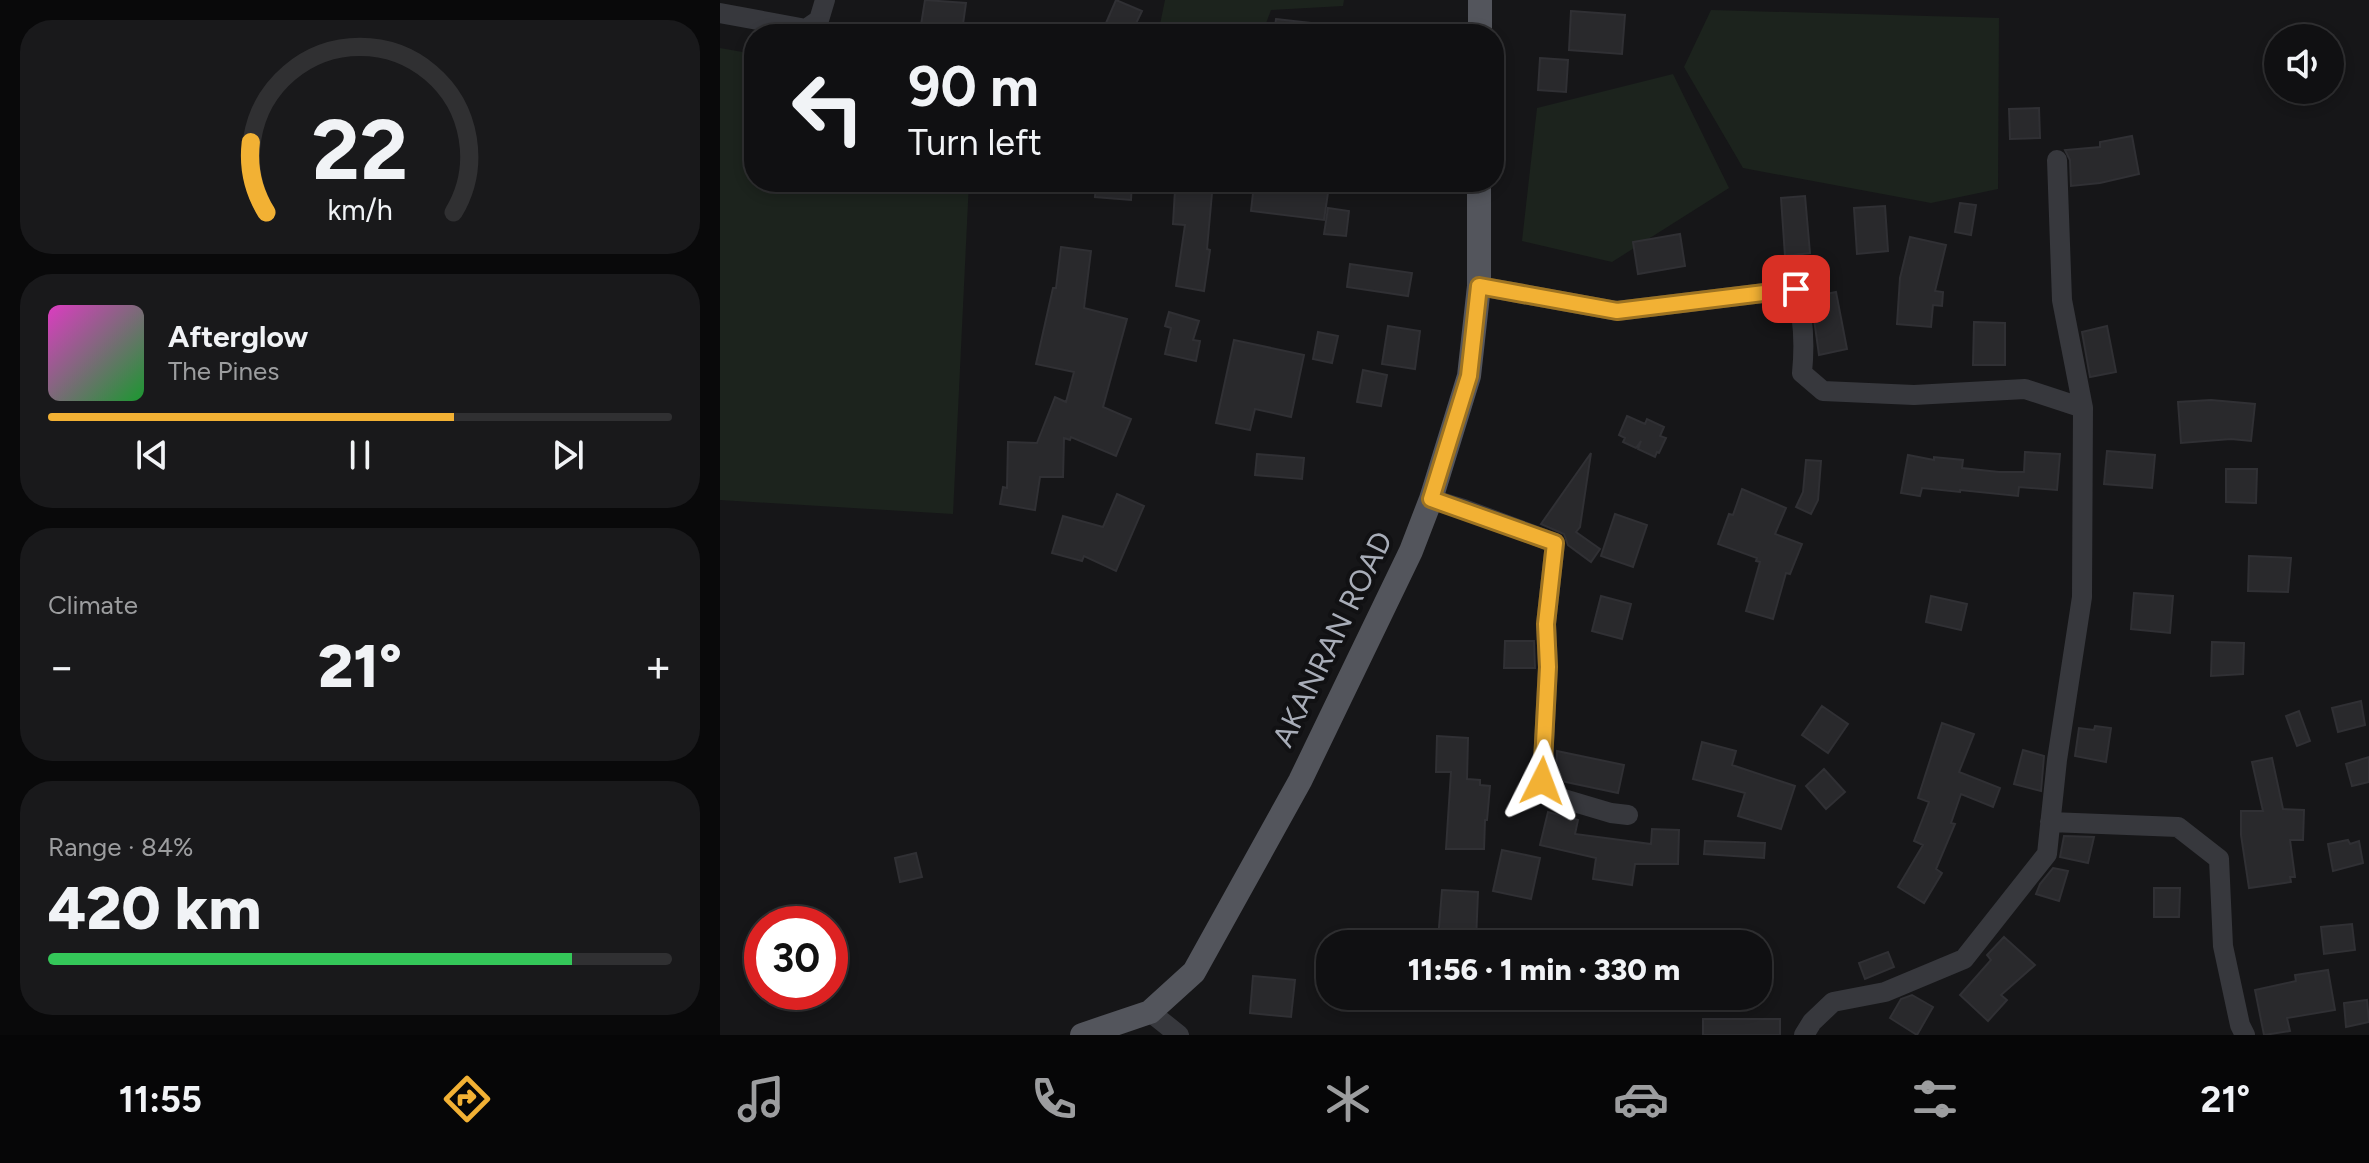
<!DOCTYPE html>
<html lang="en">
<head>
<meta charset="utf-8">
<style>
	:root { --surface:#101012; --page:#19191b; --text:#f1f3f6; --muted:#9c9d9f; --line:#303032; --accent:#f2b134 }
	body { margin:0; font-family:Figtree,sans-serif; background:var(--page); color:var(--text); height:100vh; display:flex; flex-direction:column; font-size:30px; white-space:nowrap }
	* { box-sizing:border-box; margin:0 }
	p { font-size:26px; color:var(--muted) }
	.icon { flex:none; width:44px; height:44px; fill:none; stroke:currentColor; stroke-width:2; stroke-linecap:round; stroke-linejoin:round }
	.map { position:relative; flex:1; overflow:hidden }
	.side { display:flex; flex-direction:column; gap:20px; padding:20px; background:#09090a; width:720px }
	.side>* { flex:none }
	.top-card { position:absolute; left:24px; top:24px; width:760px; height:168px; border-radius:32px; box-shadow:0 4px 12px #0003,0 0 0 2px var(--line); background:#101012; color:var(--text); overflow:hidden }
	.controls { position:absolute; left:1544px; top:24px; display:grid; gap:16px }
	.controls a { display:grid; place-items:center; width:80px; height:80px; border-radius:50%; background:var(--surface); box-shadow:0 4px 12px #0003,0 0 0 2px var(--line); font-size:40px }
	.speed { position:absolute; left:24px; top:906px; display:flex; gap:16px; font-size:40px; font-weight:700; text-align:center }
	.speed>* { display:grid; place-content:center; width:104px; height:104px; border-radius:50%; background:var(--surface); box-shadow:0 4px 12px #0003,0 0 0 2px var(--line); line-height:1 }
	.speed .limit { border:12px solid #d22; background:#fff; color:#111 }
	.pin { position:absolute; display:grid; place-items:center; width:68px; height:68px; color:#fff; margin:-34px; border-radius:16px; box-shadow:0 4px 12px #0006 }
	.me { position:absolute; width:88px; margin:-44px; rotate:3deg; stroke-linejoin:round; filter:drop-shadow(0 0 6px #0008) }
	.turn { display:flex; align-items:center; gap:28px; height:168px; padding:0 32px; font-size:36px }
	.turn .icon { width:104px; height:104px; stroke-width:2.5 }
	.turn b { display:block; font-size:56px; line-height:68px }
	.big { font-size:60px; font-weight:800; line-height:1.1 }
	.side .widget { flex:1; display:flex; flex-direction:column; justify-content:center; gap:12px; min-width:0; padding:0 28px; border-radius:32px; background:var(--page) }
	.side .dial { align-items:center; gap:0 }
	.dial svg { height:208px; overflow:visible; fill:none; stroke:var(--line); stroke-width:7; stroke-linecap:round; text-anchor:middle }
	.dial text { fill:var(--text); stroke:none }
	.song { display:flex; align-items:center; gap:24px }
	.cover { width:96px; height:96px; border-radius:12px; background:linear-gradient(135deg,hsl(310 70% 55%),hsl(130 70% 35%)) }
	.played { height:8px; border-radius:4px; background:linear-gradient(90deg,var(--accent) 65%,var(--line) 65%) }
	.keys { display:flex; justify-content:space-around; direction:ltr }
	.heat { display:flex; justify-content:space-between; align-items:center; font-size:44px; direction:ltr }
	.charge { height:12px; border-radius:6px; background:linear-gradient(90deg,#34c759 84%,var(--line) 0) }
	.trip { position:absolute; left:596px; top:930px; width:456px; height:80px; border-radius:32px; background:var(--surface); box-shadow:0 4px 12px #0003,0 0 0 2px var(--line); font-weight:800; line-height:80px; text-align:center }
	.tab-bar { display:flex; height:128px; justify-content:space-around; align-items:center; background:#060607; color:var(--muted) }
	.tab-bar .icon { width:56px; height:56px }
	.tab-bar .selected { color:var(--accent) }
	.tab-bar b { font-size:36px; color:var(--text) }
	main { display:flex; flex:1; min-height:0 }
	.map>svg:first-child { display:block }
	.green { fill:#1c231d }
	.building { fill:#29292c; stroke:#303034; stroke-width:2 }
	.lines { fill:none; stroke-linecap:round; stroke-linejoin:round }
	.minor { stroke:#37383d; stroke-width:20 }
	.major { stroke:#53555c; stroke-width:24 }
	.route-casing { stroke:#9d7322; stroke-width:20 }
	.route { stroke:#f2b134; stroke-width:14 }
	.labels { text-anchor:middle; dominant-baseline:central; stroke-width:8; stroke-linejoin:round; paint-order:stroke }
	.street-label { font-size:30px; fill:#a8adb8; stroke:#111113 }
</style>
</head>
<body>
<main>
<section class="side">
<div class="widget dial"><svg viewBox="0 0 100 80">
<path d="M14 69A42 42 0 1 1 86 69"/>
<path d="M14 69A42 42 0 0 1 8 42" stroke="#f2b134"/>
<text x="50" y="56" font-size="32" font-weight="700">22</text>
<text x="50" y="72" font-size="11">km/h</text>
</svg></div>
<div class="widget">
<div class="song"><i class="cover"></i><div><b>Afterglow</b><p>The Pines</p></div></div>
<div class="played"></div>
<div class="keys"><svg class="icon" aria-label="previous" viewBox="0 0 24 24"><path d="M18 5L8 12l10 7zM5 5v14"/></svg><svg class="icon" aria-label="pause" viewBox="0 0 24 24"><path d="M8 5v14M16 5v14"/></svg><svg class="icon" aria-label="next" viewBox="0 0 24 24"><path d="M6 5l10 7-10 7zM19 5v14"/></svg></div>
</div>
<div class="widget"><p>Climate</p>
<div class="heat"><a>−</a><b class="big">21°</b><a>+</a></div>
</div>
<div class="widget"><p>Range · 84%</p><b class="big">420 km</b><div class="charge"></div></div>
</section>
<div class="map">
<svg width="1649" height="1035" viewBox="0 0 1649 1035">
	<rect width="100%" height="100%" fill="#161618"/>
	<!-- green -->
	<path class="green" d="M445 0H624L623 6 551 10 542 34H438Z
		M991 10 1279 18 1278 189 1211 203 1023 168 964 67Z
		M0 48 34 54V182H249L233 514 0 500Z
		M953 74 1009 188 892 262 802 241 817 108Z"/>
	<!-- building -->
	<path class="building" d="M205 0 246 3 242 31 201 25Z
		M396 0 422 11 411 34H393L383 30Z
		M851 11 905 15 902 54 849 50Z
		M556 19 599 24 598 34H554Z
		M820 58 848 60 846 92 818 90Z
		M1319 108 1320 138 1290 139 1289 109Z
		M1412 136 1419 174 1380 183 1351 186 1350 160 1345 150 1380 147V142Z
		M376 182H412L411 200 375 197Z
		M563 182 609 186 604 220 531 211 534 184 563 187Z
		M455 190 492 193 487 249 490 250 484 291 456 286 465 225 453 224Z
		M1085 196 1090 253 1065 256 1061 198Z
		M1240 203 1256 205 1251 235 1235 232Z
		M1165 206 1168 251 1137 254 1134 208Z
		M608 208 629 211 626 236 604 234Z
		M960 234 965 266 918 274 913 242Z
		M1190 237 1226 245 1215 291 1223 292 1222 306 1213 305 1211 327 1177 324 1180 278Z
		M341 247 371 251 364 308 407 319 383 407 411 419 396 456 351 437 350 440 344 438 343 477H320L315 510 280 504 283 487 287 488 288 442 317 443 335 397 346 402 354 372 316 364 333 288H336Z
		M630 264 692 273 688 296 627 287Z
		M1116 292 1127 349 1099 355 1091 297Z
		M449 312 479 321 473 340 480 341 476 361 445 354 451 328 445 326Z
		M1254 322 1285 323V365H1253Z
		M668 326 700 331 695 369 662 364Z
		M1387 326 1396 372 1370 377 1362 332Z
		M598 332 618 336 612 363 593 359Z
		M514 340 584 355 571 417 535 409 530 430 496 423Z
		M643 370 667 375 661 406 637 402Z
		M1491 400 1535 404 1531 441 1511 439 1461 443 1458 402Z
		M907 416 925 424 927 419 944 427 940 436 946 438 939 453 937 452 935 457 918 449 921 441 916 448 903 442 905 438 899 435Z
		M1387 451 1435 455 1432 488 1384 484Z
		M1305 452 1340 454 1337 490 1299 487 1298 496 1240 490V492L1202 488 1200 496 1181 493 1188 455 1214 460V457L1243 460 1242 468 1279 472H1304Z
		M871 453 860 527 856 532 880 549 871 562 848 545 844 534 821 524Z
		M537 454 584 458 582 479 535 475Z
		M1086 460 1101 461 1098 500 1091 514 1076 507 1083 492Z
		M1506 469H1537L1536 503 1506 502Z
		M1022 489 1066 508 1055 534 1082 544 1070 574 1066 573 1053 619 1026 611 1040 562 1036 561 1037 558 998 544 1009 514 1013 515Z
		M397 494 424 506 396 571 364 556 362 561 332 553 343 516 383 527Z
		M895 514 927 525 913 567 881 556Z
		M1529 556 1571 558 1568 592 1528 591Z
		M1414 593 1453 596 1450 633 1411 629Z
		M881 596 911 604 902 639 872 631Z
		M1211 596 1247 604 1241 630 1206 622Z
		M785 641H814L815 668H784Z
		M1492 642 1524 643 1523 674 1491 676Z
		M1641 701 1645 725 1618 732 1612 708Z
		M1102 706 1128 724 1108 753 1082 735Z
		M1579 711 1590 741 1577 746 1566 716Z
		M1222 723 1254 734 1239 772 1280 788 1273 807 1241 794 1231 823 1235 824 1216 869 1222 873 1204 903 1178 887 1203 845 1194 841 1209 802 1198 798Z
		M1375 726 1391 728 1386 762 1355 756 1359 728 1374 730Z
		M717 736 748 738 747 779 760 780V785L770 786 767 820H765L764 849H726L731 772H716Z
		M982 742 1016 751 1012 765 1075 786 1061 829 1018 816 1025 793 973 779Z
		M1303 750 1324 756 1321 791 1294 784Z
		M837 751 904 765 898 793 836 780Z
		M1649 757V782L1632 786 1626 764Z
		M1552 758 1563 809 1584 810 1583 840H1570L1575 877H1570L1571 882 1529 888 1521 835V811H1543L1532 762Z
		M1104 769 1125 792 1106 809 1086 786Z
		M828 812 858 820 855 834 931 844 932 829 959 830 958 864H915L912 885 873 879 876 858 820 845Z
		M1344 836 1374 837 1368 863 1340 857Z
		M1628 840 1630 844 1639 841 1643 863 1613 871 1608 844Z
		M985 841 1045 843 1044 858 984 854Z
		M782 850 820 858 811 899 773 891Z
		M196 853 202 877 180 882 175 858Z
		M1333 868 1348 871 1339 901 1316 894 1320 884Z
		M1434 888H1460L1459 917H1434Z
		M722 890 758 892 756 941 718 940Z
		M1632 924 1635 950 1604 954 1601 927Z
		M1284 937 1315 965 1281 995 1287 1000 1268 1021 1240 995 1271 960 1267 955Z
		M1168 952 1174 967 1145 979 1139 963Z
		M1608 970 1615 1010 1567 1018 1570 1031 1544 1035 1535 990 1576 981 1575 975Z
		M533 976 575 980 571 1017 530 1013Z
		M1192 995 1213 1007 1197 1035 1170 1018 1181 999Z
		M1647 1000 1649 1022 1626 1027 1624 1003Z
		M983 1019H1060V1035H983Z"/>
	<g class="lines">
		<!-- minor -->
		<path class="minor" d="M0 13 86 29 99 20 105 0
			M1337 160 1342 300 1363 408
			M759 286 897 311 1076 289C1084 318 1085 343 1082 373L1103 391 1194 395 1305 389 1363 408 1362 597 1337 760 1327 854 1244 959 1165 992 1113 1002 1092 1022 1084 1035
			M711 499 744 509 835 543 826 624 828 667 822 781 827 794 891 813 908 815
			M1330 822 1458 827 1499 859 1503 946 1520 1025 1525 1035
			M430 1012 459 1035"/>
		<!-- major -->
		<path class="major" d="M760 34V0
			M362 1035 430 1012 474 972 580 781 691 551 711 499 749 376 759 286V182"/>
	</g>
	<g class="lines">
		<defs>
			<path id="route" d="M822 781 828 667 826 624 835 543 711 499 749 376 759 286 897 311 1076 289"/>
		</defs>
		<!-- route casing -->
		<use href="#route" class="route-casing"/>
		<!-- route -->
		<use href="#route" class="route"/>
	</g>
	<g class="labels">
		<!-- street labels -->
		<g class="street-label">
			<text transform="translate(612 639) rotate(-64)">AKANRAN ROAD</text>
		</g>
	</g>
</svg>
<div class="controls">
<a><svg class="icon" aria-label="sound" viewBox="0 0 24 24"><path d="M4 9h4l5-4v14l-5-4H4zM17 9q2 3 0 6"/></svg></a>
</div>
<div class="speed"><div class="limit">30</div></div>
<div class="pin" style="left:1076px;top:289px;background:#d93025"><svg class="icon" aria-label="arrive" viewBox="0 0 24 24"><path d="M6 21V4h12l-3 4 3 4H6"/></svg></div>
<svg class="me" style="left:822px;top:781px" viewBox="-20 -20 40 40"><path d="M0-17L14 15 0 8-14 15z" fill="#f2b134" stroke="#fff" stroke-width="4"/></svg>
<div class="trip">11:56 · 1 min · 330 m</div>
<div class="top-card">
<div class="turn"><svg class="icon" aria-label="left" viewBox="0 0 24 24"><path d="M17 20v-9H6M10 6l-5 5 5 5"/></svg><div><b>90 m</b>Turn left</div></div>
</div>
</div>
</main>
<nav class="tab-bar">
<b>11:55</b>
<svg class="icon selected" aria-label="directions" viewBox="0 0 24 24"><path d="M12 3l9 9-9 9-9-9zM9 14v-3h6M13 9l2 2-2 2"/></svg>
<svg class="icon" aria-label="music" viewBox="0 0 24 24"><path d="M9 18V5l10-2v13"/><circle cx="6" cy="18" r="3"/><circle cx="16" cy="16" r="3"/></svg>
<svg class="icon" aria-label="phone" viewBox="0 0 24 24"><path d="M5 4h4l2 5-3 2q2 4 5 5l2-3 5 2v4C11 20 4 13 5 4z"/></svg>
<svg class="icon" aria-label="climate" viewBox="0 0 24 24"><path d="M12 3v18M4 7l16 10M4 17L20 7"/></svg>
<svg class="icon" aria-label="car" viewBox="0 0 24 24"><path d="M5 17H2v-5l4-1 3-4h7l3 4 3 1v5h-3M9 17h6M6 11h13"/><circle cx="7" cy="17" r="2"/><circle cx="17" cy="17" r="2"/></svg>
<svg class="icon" aria-label="filters" viewBox="0 0 24 24"><path d="M4 7h16M4 17h16"/><circle cx="9" cy="7" r="2"/><circle cx="15" cy="17" r="2"/></svg>
<b>21°</b>
</nav>
</body>
</html>
